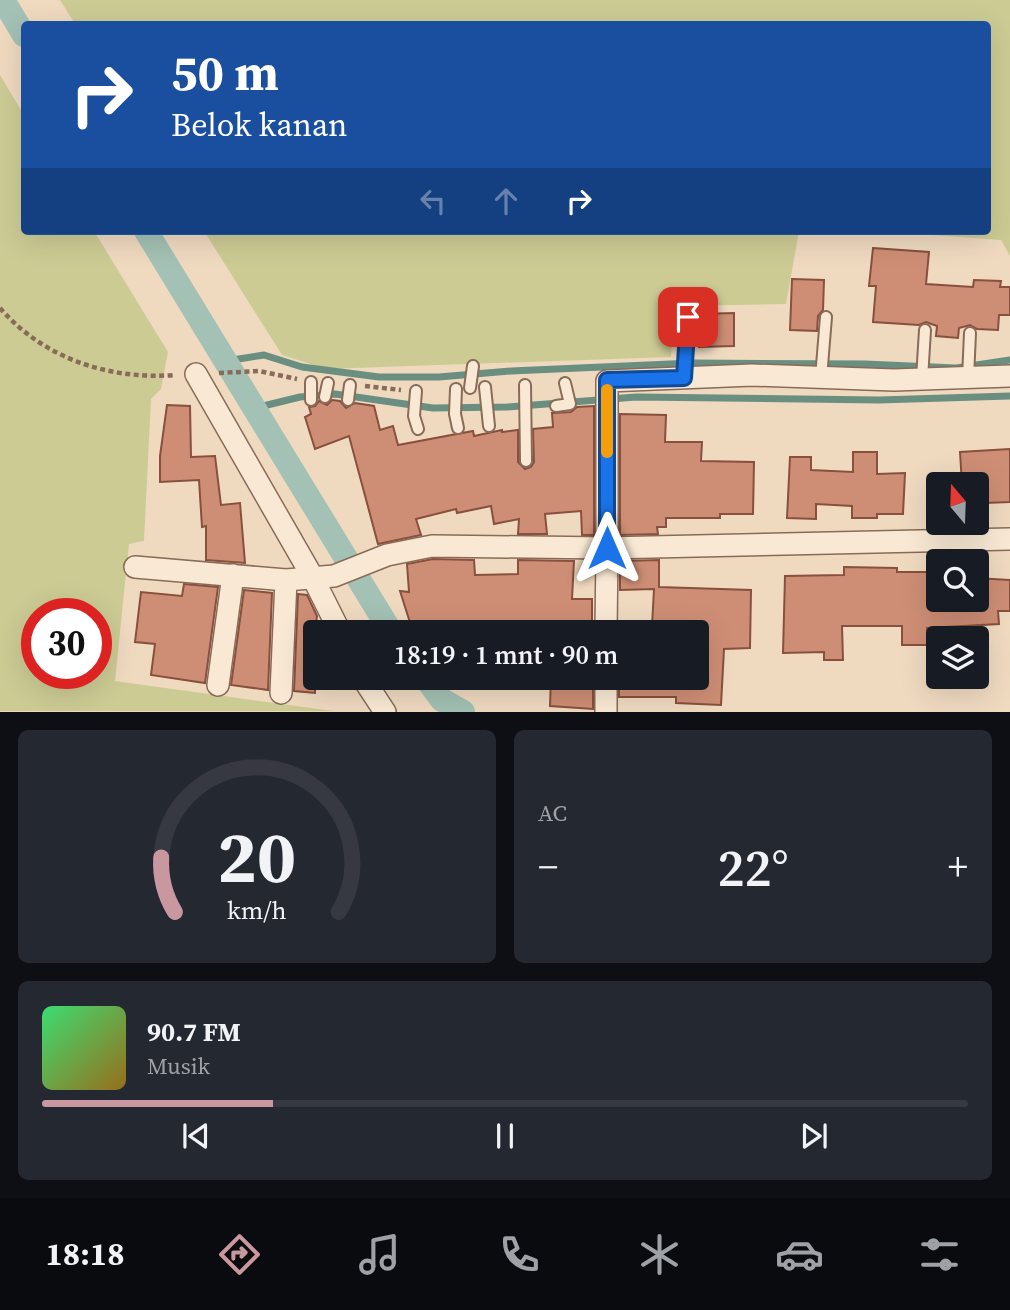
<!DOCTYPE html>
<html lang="id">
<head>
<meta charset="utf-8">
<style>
	:root { --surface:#171b24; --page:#242831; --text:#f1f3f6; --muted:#9ea1a6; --line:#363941; --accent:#c997a0 }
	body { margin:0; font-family:"Source Serif 4",serif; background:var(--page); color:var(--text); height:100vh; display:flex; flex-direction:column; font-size:26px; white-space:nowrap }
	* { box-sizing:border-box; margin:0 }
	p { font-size:23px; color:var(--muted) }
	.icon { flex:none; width:38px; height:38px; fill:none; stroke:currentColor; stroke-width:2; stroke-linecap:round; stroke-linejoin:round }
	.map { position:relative; height:712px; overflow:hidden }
	.sheet { display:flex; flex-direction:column; gap:18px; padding:18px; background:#0d0f14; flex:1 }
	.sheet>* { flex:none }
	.top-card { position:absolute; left:21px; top:21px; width:970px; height:214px; border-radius:7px; box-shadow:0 7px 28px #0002; background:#1a4fa0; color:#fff; overflow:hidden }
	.needle { width:46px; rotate:341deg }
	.tools { position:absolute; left:926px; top:472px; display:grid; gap:14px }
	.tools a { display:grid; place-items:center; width:63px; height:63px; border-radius:7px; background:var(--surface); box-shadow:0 7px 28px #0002; font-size:35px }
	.speed { position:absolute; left:21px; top:598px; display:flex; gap:14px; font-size:35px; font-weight:700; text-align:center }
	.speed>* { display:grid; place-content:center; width:91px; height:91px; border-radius:50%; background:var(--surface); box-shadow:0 7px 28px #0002; line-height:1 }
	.speed .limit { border:10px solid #d22; background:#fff; color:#111 }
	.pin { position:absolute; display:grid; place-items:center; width:60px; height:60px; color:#fff; margin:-30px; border-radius:14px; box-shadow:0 4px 10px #0006 }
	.me { position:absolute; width:77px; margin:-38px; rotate:0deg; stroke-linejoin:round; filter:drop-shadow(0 0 5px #0008) }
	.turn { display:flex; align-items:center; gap:24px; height:147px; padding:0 35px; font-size:32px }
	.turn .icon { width:91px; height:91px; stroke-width:2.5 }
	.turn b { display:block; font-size:49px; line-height:60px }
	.lanes { display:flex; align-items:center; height:66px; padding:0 35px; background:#0003; justify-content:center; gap:35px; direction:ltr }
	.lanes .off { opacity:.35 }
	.big { font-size:52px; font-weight:600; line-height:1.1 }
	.sheet .card { flex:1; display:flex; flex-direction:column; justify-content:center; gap:10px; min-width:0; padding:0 24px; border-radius:10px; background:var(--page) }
	.sheet .dial { align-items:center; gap:0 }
	.dial svg { height:182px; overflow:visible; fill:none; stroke:var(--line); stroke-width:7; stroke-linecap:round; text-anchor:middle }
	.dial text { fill:var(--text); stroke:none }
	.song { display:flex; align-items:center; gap:21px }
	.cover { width:84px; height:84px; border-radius:10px; background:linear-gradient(135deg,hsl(140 70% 55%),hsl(40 70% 35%)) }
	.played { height:7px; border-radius:4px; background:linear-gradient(90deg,var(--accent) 25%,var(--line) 25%) }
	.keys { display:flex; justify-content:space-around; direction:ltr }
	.heat { display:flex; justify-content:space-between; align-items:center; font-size:38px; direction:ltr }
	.sheet .tiles { flex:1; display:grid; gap:18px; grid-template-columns:1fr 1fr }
	.card:last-child { grid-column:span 2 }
	.trip { position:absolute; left:303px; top:620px; width:406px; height:70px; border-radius:7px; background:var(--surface); box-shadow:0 7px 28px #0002; font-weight:600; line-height:70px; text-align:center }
	.tab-bar { display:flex; height:112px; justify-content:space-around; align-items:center; background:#090b0e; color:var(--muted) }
	.tab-bar .icon { width:49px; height:49px }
	.tab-bar .on { color:var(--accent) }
	.tab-bar b { font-size:32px; color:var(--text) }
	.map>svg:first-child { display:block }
	.green { fill:#cdcb94; fill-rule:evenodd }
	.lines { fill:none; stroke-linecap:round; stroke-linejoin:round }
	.stream { stroke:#6a8f81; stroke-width:7 }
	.canal { stroke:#a3c1b4; stroke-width:24 }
	.building { fill:#ce8e75; stroke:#88503d; stroke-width:2 }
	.service-casing { stroke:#886b58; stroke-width:14 }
	.minor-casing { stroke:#886b58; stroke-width:24 }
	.path { stroke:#886b58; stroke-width:4.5; stroke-dasharray:5 3.5; stroke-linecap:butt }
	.service { stroke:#f9e9d4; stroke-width:10 }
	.minor { stroke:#f9e9d4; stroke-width:21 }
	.route-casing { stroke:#114b97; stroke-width:18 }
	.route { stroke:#1a73e8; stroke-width:12 }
	.slow { stroke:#f59e0b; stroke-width:12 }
</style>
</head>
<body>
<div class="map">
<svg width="1010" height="712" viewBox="0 0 1010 712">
	<rect width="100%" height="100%" fill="#efdac0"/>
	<!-- green -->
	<path class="green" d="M60 0H1010V256L1001 240 877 231H987V24H75Z
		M0 75 24 115V231H94L168 352 161 389 151 399 144 541 129 544 115 681 333 711H0ZM37 614H96V674H37Z
		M204 231H799L786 304 674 306 671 357 326 369 282 355Z"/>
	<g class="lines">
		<!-- stream -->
		<path class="stream" d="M226 361 264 355 302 367 379 377H439L511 371 693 363 865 364 956 368 1010 360
			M255 408 300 397 335 394 433 408 507 407 636 397 879 400 1010 396"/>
		<!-- canal -->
		<path class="canal" d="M3 0 24 35
			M146 231 391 632
			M425 677 442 700 463 712"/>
	</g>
	<!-- building -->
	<path class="building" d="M873 248 929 252 926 284 973 287 974 280 1001 281 1000 287H1010V315H999L998 330 977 329 970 325 959 328 958 338 936 336 937 326 926 322 919 325 873 322 876 286H869Z
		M792 279 824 280 823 310 818 316 817 331 790 330Z
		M734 313V346L699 347 698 314Z
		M332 400 340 401 346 408 355 403 374 406 380 430 393 426 398 445 473 431 474 436 502 430V432L518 430V462L525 469 531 467 534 462 533 429 553 427 552 413 571 412 577 407 594 406V535H582L581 511 545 514 547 534H518L519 519 494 524 491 506 457 513 456 509 416 519 421 535 378 544 349 436 315 449 305 417 311 414 309 407 315 406 319 401 327 405Z
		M167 405 190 406 191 457 215 456 221 505 240 503 245 563 206 560V526L202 527 199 480 160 482V456Z
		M620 414 666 415 665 442H702L701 461 754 462 753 514H720V518H666V527H657L658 534 620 535Z
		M1010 449V502L985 503V498L976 499V485H962L960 452Z
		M853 452H877V474L905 473 903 514H877V518H852V506L816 504V519L787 518 790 457H811V470L853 472Z
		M433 559 474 560 475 575 518 574V560L574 561 572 599H592V632H413L400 591 409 592 407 564Z
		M659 560V587L751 590 750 648 724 649 721 705 676 703V697H619V680H622V677H696V632H680V627L652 626 654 589 620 590V561Z
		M844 567 897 568V572H938V600H976V578L1010 580V611H998L999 624 927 628 928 645H902V626H842L843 660H824V652L783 653 785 576 844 575Z
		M184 584 218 587 205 683 151 675 155 644 135 642 141 592 182 596Z
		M244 590 272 593 268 690 231 685Z
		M298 594 307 595 317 616 315 632V693L294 691Z
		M551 677 593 678V709L550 706Z"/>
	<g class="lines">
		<defs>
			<path id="service" d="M684 378 688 317
				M821 378 826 317
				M968 378 970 333
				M922 379 925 330
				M311 382V400
				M525 385 526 461
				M485 387 489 426
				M470 388 473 366
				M456 389 455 414 458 428
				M416 391 414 416 418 429
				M325 397 328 383
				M348 400 350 385
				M556 406 570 404 565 383"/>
			<path id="minor" d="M196 374 312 576 340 632
				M135 567 286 580 334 576 387 555 432 546 607 548V381L752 375 894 380 1010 376
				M606 632 607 548 1010 539
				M362 677 385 712
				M218 685 233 575
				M281 693 286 580
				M606 712V677"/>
		</defs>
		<!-- service casing -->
		<use href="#service" class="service-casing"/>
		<!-- minor casing -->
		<use href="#minor" class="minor-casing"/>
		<!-- path -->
		<path class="path" d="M0 308C44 359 110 380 175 375
			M219 373 259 371 297 379
			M365 386 401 390"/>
		<!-- service -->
		<use href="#service" class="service"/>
		<!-- minor -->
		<use href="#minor" class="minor"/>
	</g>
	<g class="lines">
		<defs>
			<path id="route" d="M607 548V380L684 378 688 317"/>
		</defs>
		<!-- route casing -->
		<use href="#route" class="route-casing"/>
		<!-- route -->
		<use href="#route" class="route"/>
		<!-- slow -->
		<path class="slow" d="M607 452V390"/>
	</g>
</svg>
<div class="tools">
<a><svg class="needle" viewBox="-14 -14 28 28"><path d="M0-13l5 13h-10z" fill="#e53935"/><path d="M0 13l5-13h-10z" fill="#9ea1a6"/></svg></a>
<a><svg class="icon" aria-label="search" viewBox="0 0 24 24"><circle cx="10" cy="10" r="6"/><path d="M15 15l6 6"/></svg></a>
<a><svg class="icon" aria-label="layers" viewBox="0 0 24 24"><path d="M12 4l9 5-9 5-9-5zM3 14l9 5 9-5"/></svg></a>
</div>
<div class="speed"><div class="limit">30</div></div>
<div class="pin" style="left:688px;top:317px;background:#d93025"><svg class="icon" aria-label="arrive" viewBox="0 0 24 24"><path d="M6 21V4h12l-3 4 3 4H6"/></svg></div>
<svg class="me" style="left:607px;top:548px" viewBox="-20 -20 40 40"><path d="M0-17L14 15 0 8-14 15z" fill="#1a73e8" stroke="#fff" stroke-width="4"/></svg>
<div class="trip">18:19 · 1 mnt · 90 m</div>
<div class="top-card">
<div class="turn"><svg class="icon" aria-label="right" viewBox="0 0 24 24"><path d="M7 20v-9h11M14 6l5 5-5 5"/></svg><div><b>50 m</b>Belok kanan</div></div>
<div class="lanes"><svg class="icon off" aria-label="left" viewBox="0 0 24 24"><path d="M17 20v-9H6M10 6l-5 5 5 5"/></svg><svg class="icon off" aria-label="ahead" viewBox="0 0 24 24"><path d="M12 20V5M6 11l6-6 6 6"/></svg><svg class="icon" aria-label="right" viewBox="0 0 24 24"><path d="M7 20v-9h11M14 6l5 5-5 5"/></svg></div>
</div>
</div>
<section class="sheet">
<div class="tiles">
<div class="card dial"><svg viewBox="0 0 100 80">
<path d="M14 69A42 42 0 1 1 86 69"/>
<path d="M14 69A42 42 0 0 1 8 45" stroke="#c997a0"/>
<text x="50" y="56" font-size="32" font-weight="700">20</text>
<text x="50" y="72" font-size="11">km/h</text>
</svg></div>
<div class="card"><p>AC</p>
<div class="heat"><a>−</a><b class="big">22°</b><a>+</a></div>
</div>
<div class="card">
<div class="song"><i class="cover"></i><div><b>90.7 FM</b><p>Musik</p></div></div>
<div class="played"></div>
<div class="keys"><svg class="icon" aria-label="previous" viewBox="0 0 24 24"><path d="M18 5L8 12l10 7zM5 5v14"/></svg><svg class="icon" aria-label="pause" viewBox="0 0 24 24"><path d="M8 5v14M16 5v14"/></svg><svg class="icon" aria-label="next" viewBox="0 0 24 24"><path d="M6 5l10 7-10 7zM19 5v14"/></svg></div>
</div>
</div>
</section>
<nav class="tab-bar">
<b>18:18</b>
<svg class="icon on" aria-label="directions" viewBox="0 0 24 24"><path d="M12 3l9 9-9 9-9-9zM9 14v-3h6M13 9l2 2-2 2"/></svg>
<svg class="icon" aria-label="music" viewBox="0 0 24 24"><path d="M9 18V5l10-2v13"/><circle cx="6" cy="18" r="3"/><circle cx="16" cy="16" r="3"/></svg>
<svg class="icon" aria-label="phone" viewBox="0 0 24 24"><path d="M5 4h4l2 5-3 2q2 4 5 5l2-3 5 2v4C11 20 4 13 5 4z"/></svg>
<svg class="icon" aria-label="climate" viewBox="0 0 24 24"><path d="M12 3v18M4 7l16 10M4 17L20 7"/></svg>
<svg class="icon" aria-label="car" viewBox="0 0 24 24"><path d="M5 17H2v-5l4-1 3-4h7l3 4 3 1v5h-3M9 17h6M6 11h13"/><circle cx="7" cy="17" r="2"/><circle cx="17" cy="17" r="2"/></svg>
<svg class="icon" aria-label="filters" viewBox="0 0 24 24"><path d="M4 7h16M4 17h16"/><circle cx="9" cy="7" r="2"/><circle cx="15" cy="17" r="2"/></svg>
</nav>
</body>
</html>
